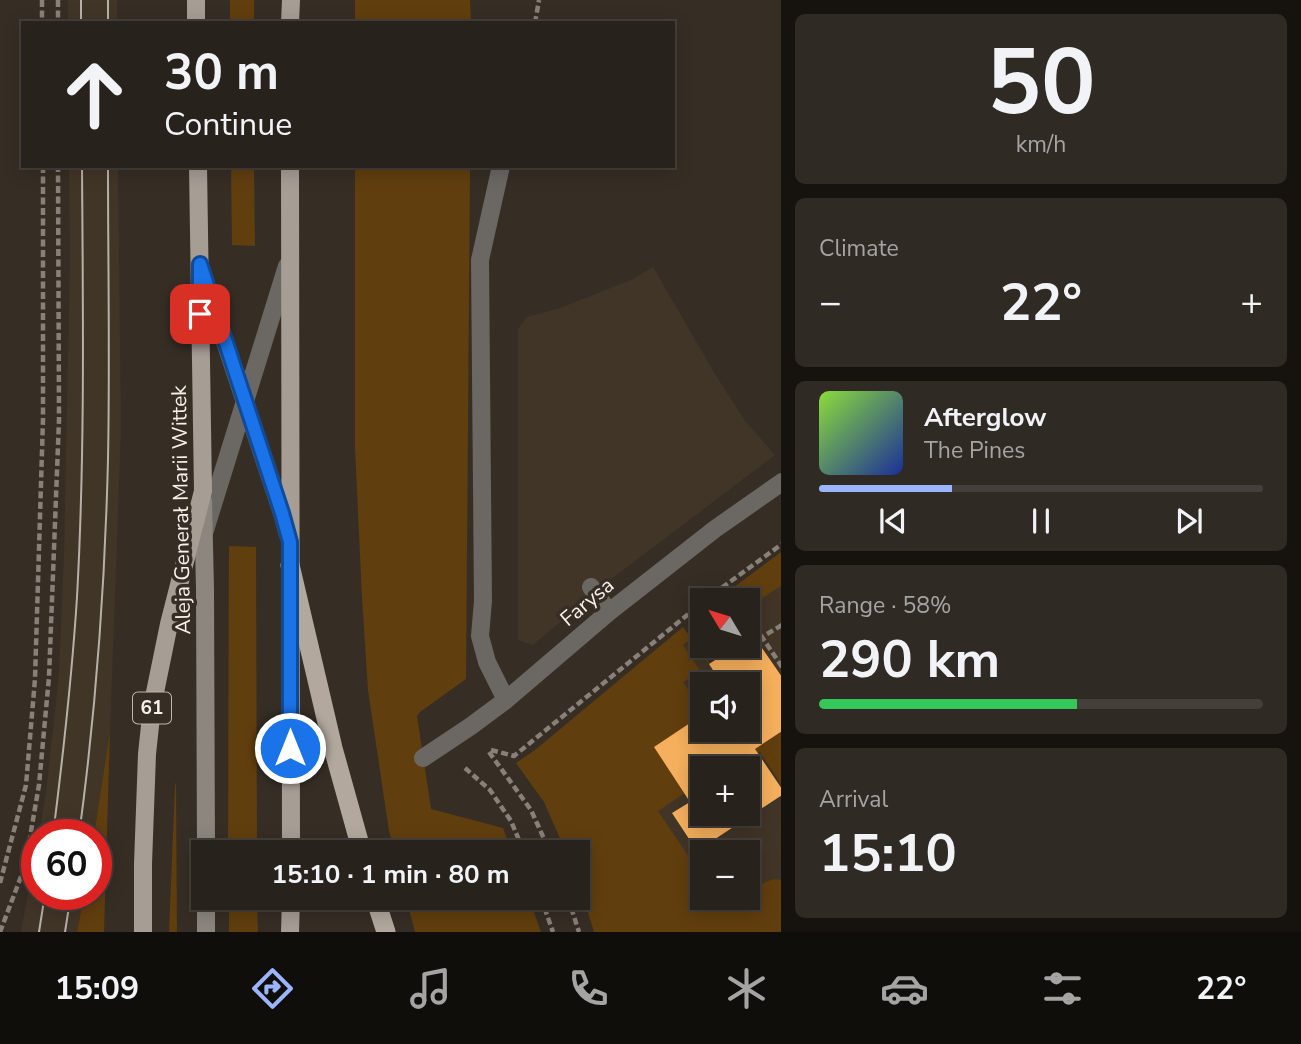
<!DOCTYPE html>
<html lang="en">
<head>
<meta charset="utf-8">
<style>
	:root { --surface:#28221c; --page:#302a25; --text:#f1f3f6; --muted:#a5a4a3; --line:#443f3b; --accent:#9ab5fd }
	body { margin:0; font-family:"Nunito Sans",sans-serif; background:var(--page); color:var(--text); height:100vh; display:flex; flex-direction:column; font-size:26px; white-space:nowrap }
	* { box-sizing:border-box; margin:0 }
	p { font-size:23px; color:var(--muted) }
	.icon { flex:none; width:38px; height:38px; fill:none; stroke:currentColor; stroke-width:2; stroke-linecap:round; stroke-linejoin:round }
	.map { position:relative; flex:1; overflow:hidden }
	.sheet { display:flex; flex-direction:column; gap:14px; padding:14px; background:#16130f; width:520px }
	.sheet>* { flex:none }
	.guide { position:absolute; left:21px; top:21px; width:654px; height:147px; border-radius:0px; box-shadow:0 4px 18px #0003,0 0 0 2px var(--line); background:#28221c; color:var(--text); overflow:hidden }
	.needle { width:46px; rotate:308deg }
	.tools { position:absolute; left:690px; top:588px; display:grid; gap:14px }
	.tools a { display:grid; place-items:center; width:70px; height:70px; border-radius:0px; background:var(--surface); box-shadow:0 4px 18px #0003,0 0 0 2px var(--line); font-size:35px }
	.speed { position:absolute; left:21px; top:819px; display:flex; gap:14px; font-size:35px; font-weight:700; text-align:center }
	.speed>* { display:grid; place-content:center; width:91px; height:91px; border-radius:50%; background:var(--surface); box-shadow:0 4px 18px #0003,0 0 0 2px var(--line); line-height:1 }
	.speed .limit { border:10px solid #d22; background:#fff; color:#111 }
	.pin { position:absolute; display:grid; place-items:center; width:60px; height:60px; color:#fff; margin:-30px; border-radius:14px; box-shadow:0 4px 10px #0006 }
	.me { position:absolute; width:77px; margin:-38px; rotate:0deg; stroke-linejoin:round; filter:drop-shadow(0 0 5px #0008) }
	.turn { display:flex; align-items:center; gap:24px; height:147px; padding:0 28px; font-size:32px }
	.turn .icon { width:91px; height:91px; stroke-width:2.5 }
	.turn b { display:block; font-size:49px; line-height:60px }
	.big { font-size:52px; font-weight:700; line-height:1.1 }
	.sheet .widget { flex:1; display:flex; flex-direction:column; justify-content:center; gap:10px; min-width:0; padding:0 24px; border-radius:10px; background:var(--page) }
	.sheet .dial { align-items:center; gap:0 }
	.dial b { font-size:91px; line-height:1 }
	.song { display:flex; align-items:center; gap:21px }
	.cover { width:84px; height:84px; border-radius:10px; background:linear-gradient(135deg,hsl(90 70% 55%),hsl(230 70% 35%)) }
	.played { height:7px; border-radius:4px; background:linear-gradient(90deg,var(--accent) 30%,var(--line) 30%) }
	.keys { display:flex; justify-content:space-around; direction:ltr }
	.heat { display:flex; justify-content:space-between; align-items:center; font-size:38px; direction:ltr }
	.charge { height:10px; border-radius:5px; background:linear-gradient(90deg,#34c759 58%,var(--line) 0) }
	.trip { position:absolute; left:191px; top:840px; width:399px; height:70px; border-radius:0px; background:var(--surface); box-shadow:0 4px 18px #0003,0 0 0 2px var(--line); font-weight:700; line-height:70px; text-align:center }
	.tabs { display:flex; height:112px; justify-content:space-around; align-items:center; background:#100e0b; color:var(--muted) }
	.tabs .icon { width:49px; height:49px }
	.tabs .current { color:var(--accent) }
	.tabs b { font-size:32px; color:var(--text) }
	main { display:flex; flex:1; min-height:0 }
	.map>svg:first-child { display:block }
	.built { fill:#413527; fill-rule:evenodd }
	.green { fill:#613e0e }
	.building { fill:#f6b05d; fill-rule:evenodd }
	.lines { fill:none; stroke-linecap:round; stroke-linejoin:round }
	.path { stroke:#888179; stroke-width:4.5; stroke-dasharray:7 3.5; stroke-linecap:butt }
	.service { stroke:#6b6763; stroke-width:18 }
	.secondary { stroke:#8c867f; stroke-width:18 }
	.primary { stroke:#a69d95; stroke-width:18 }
	.trunk { stroke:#b2a89e; stroke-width:19 }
	.tram { stroke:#b7b1aa; stroke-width:2 }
	.route-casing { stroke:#114b97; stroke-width:18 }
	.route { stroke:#1a73e8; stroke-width:12 }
	.labels { text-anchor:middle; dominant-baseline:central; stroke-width:7; stroke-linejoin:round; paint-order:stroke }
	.shield { fill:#362e25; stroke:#bcb6b0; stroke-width:2 }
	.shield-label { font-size:19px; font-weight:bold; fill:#f6f1eb }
	.street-label { font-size:21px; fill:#f6f1eb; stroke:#362e25 }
</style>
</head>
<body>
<main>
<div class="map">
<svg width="782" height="932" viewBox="0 0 782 932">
	<rect width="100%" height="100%" fill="#362e25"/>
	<!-- built -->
	<path class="built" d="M68 0H117V23H68Z
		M69 166H118L121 429 110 731 94 835H39L46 793 59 674 64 556 70 259Z
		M653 267 715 374 745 421 775 455 610 580 533 645 518 640V329L527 317 560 308 631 280Z
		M781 572V932H694L585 722 690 640 709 664 737 646H747V639L753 635 747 600ZM702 684H747V730H702ZM702 768H747V814H702ZM702 852H747V898H702Z
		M37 844V894H84L77 932H21Z"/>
	<!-- green -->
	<path class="green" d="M230 0H254V23H230Z
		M355 0H470L471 23H355Z
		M231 166H254L255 246 232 245Z
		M355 166H470L466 679 420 712 417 716 431 809 503 828 512 852H395L389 831 368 690 362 597 355 448Z
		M229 546 256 547 257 852H228Z
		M781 552V586L750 606 763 628 751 636 747 629V600H730L726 593Z
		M683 627 710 663 709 664 690 640 683 645 709 684H703L696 674 683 682 698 705 702 703V730H739L744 736 781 712V784L760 752 734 768H702V782L658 811 693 863 702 859V898H727L732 905 743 898H747V895C757 888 769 876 781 880V932H594L578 880V852H566L544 802 516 763 535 750Z
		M110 731 104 932H77L84 894H96V835H94Z
		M176 782 177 932H169L175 786Z
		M229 898H257L258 932H229Z
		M406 898H529L541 932H415Z"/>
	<!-- building -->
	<path class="building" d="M753 635 782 677V731L755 749 782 789V795L697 851 672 813 690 802 654 747 702 715V730H747V684H722L709 664 737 646H747V639ZM702 768H747V814H702Z"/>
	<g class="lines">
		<!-- path -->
		<path class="path" d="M42 0V23
			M58 0V23
			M535 23 539 0
			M705 600 782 544
			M782 625 762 637 782 667
			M491 750 514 756 702 603
			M489 752 531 810 550 852
			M465 768 490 790 511 821 524 852
			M0 883 26 785 35 679 43 419V166
			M541 898 553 932
			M568 898 579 932
			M0 932 25 866 39 785 49 677 59 420 58 166"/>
		<!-- service -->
		<path class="service" d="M501 166 480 260 483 601 480 636 487 662 506 700
			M202 273 282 513 288 535
			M205 530 287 266
			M591 587 609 612
			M423 758 471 726 506 700 609 612 715 529 782 482"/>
		<!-- secondary -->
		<path class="secondary" d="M203 501 205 589 206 852
			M206 898V932"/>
		<!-- primary -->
		<path class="primary" d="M196 0V23
			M290 23 291 0
			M290 166 291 852
			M143 932V864L147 754 152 707 169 624 203 491 198 166
			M290 932 291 898"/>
		<!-- trunk -->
		<path class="trunk" d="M290 565 333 748 362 852
			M375 898 386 932"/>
		<!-- tram -->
		<path class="tram" d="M81 0V23
			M108 0V23
			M53 835C63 756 72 676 77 597 85 453 83 310 82 166
			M79 835C96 710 105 584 108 459 110 361 108 264 108 166
			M39 932 45 894
			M65 932 71 894"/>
	</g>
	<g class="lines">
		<defs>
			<path id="route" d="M200 314V264L282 513 290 542V748"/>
		</defs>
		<!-- route casing -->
		<use href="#route" class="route-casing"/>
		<!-- route -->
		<use href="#route" class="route"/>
	</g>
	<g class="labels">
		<!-- shield labels -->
		<rect class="shield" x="133" y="692.5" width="38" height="31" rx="5"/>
		<g class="shield-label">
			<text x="152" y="708">61</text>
		</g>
		<!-- street labels -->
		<g class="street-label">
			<text transform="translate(181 510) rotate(-91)">Aleja Generał Marii Wittek</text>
			<text transform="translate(587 602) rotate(-40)">Farysa</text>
		</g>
	</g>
</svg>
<div class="tools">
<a><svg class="needle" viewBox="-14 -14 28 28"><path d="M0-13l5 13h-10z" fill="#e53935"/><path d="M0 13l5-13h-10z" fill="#a5a4a3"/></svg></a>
<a><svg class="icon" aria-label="sound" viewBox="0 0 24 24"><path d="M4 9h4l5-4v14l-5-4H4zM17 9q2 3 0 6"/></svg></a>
<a>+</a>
<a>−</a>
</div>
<div class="speed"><div class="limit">60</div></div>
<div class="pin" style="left:200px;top:314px;background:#d93025"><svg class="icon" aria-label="arrive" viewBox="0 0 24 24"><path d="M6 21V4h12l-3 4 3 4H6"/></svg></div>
<svg class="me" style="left:290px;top:748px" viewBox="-20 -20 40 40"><circle r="17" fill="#1a73e8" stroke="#fff" stroke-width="3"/><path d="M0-11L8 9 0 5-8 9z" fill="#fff"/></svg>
<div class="trip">15:10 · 1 min · 80 m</div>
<div class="guide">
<div class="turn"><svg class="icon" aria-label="ahead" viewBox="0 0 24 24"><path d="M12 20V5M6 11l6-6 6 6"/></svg><div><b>30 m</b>Continue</div></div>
</div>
</div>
<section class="sheet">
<div class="widget dial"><b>50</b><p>km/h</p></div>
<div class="widget"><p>Climate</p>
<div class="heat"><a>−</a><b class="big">22°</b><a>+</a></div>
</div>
<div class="widget">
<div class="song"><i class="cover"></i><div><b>Afterglow</b><p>The Pines</p></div></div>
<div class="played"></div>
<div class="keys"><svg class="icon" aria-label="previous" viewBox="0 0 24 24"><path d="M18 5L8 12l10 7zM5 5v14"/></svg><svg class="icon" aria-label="pause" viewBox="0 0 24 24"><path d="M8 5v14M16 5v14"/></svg><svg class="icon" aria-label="next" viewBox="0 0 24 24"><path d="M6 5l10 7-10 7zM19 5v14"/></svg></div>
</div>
<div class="widget"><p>Range · 58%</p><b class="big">290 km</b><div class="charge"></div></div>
<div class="widget"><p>Arrival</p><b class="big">15:10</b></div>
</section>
</main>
<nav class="tabs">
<b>15:09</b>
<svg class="icon current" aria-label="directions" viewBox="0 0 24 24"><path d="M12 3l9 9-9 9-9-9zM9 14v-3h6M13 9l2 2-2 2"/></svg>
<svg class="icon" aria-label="music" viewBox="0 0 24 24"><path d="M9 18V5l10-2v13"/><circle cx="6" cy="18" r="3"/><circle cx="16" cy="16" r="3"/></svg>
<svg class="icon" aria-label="phone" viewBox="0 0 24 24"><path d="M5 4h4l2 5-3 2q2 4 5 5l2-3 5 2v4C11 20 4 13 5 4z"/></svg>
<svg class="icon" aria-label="climate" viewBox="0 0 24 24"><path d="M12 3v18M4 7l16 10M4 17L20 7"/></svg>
<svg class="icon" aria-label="car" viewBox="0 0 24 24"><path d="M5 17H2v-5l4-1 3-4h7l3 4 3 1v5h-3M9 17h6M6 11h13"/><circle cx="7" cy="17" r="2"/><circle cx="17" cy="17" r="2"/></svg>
<svg class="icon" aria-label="filters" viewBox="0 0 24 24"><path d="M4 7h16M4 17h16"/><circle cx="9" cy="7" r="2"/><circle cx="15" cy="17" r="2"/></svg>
<b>22°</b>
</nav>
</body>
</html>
